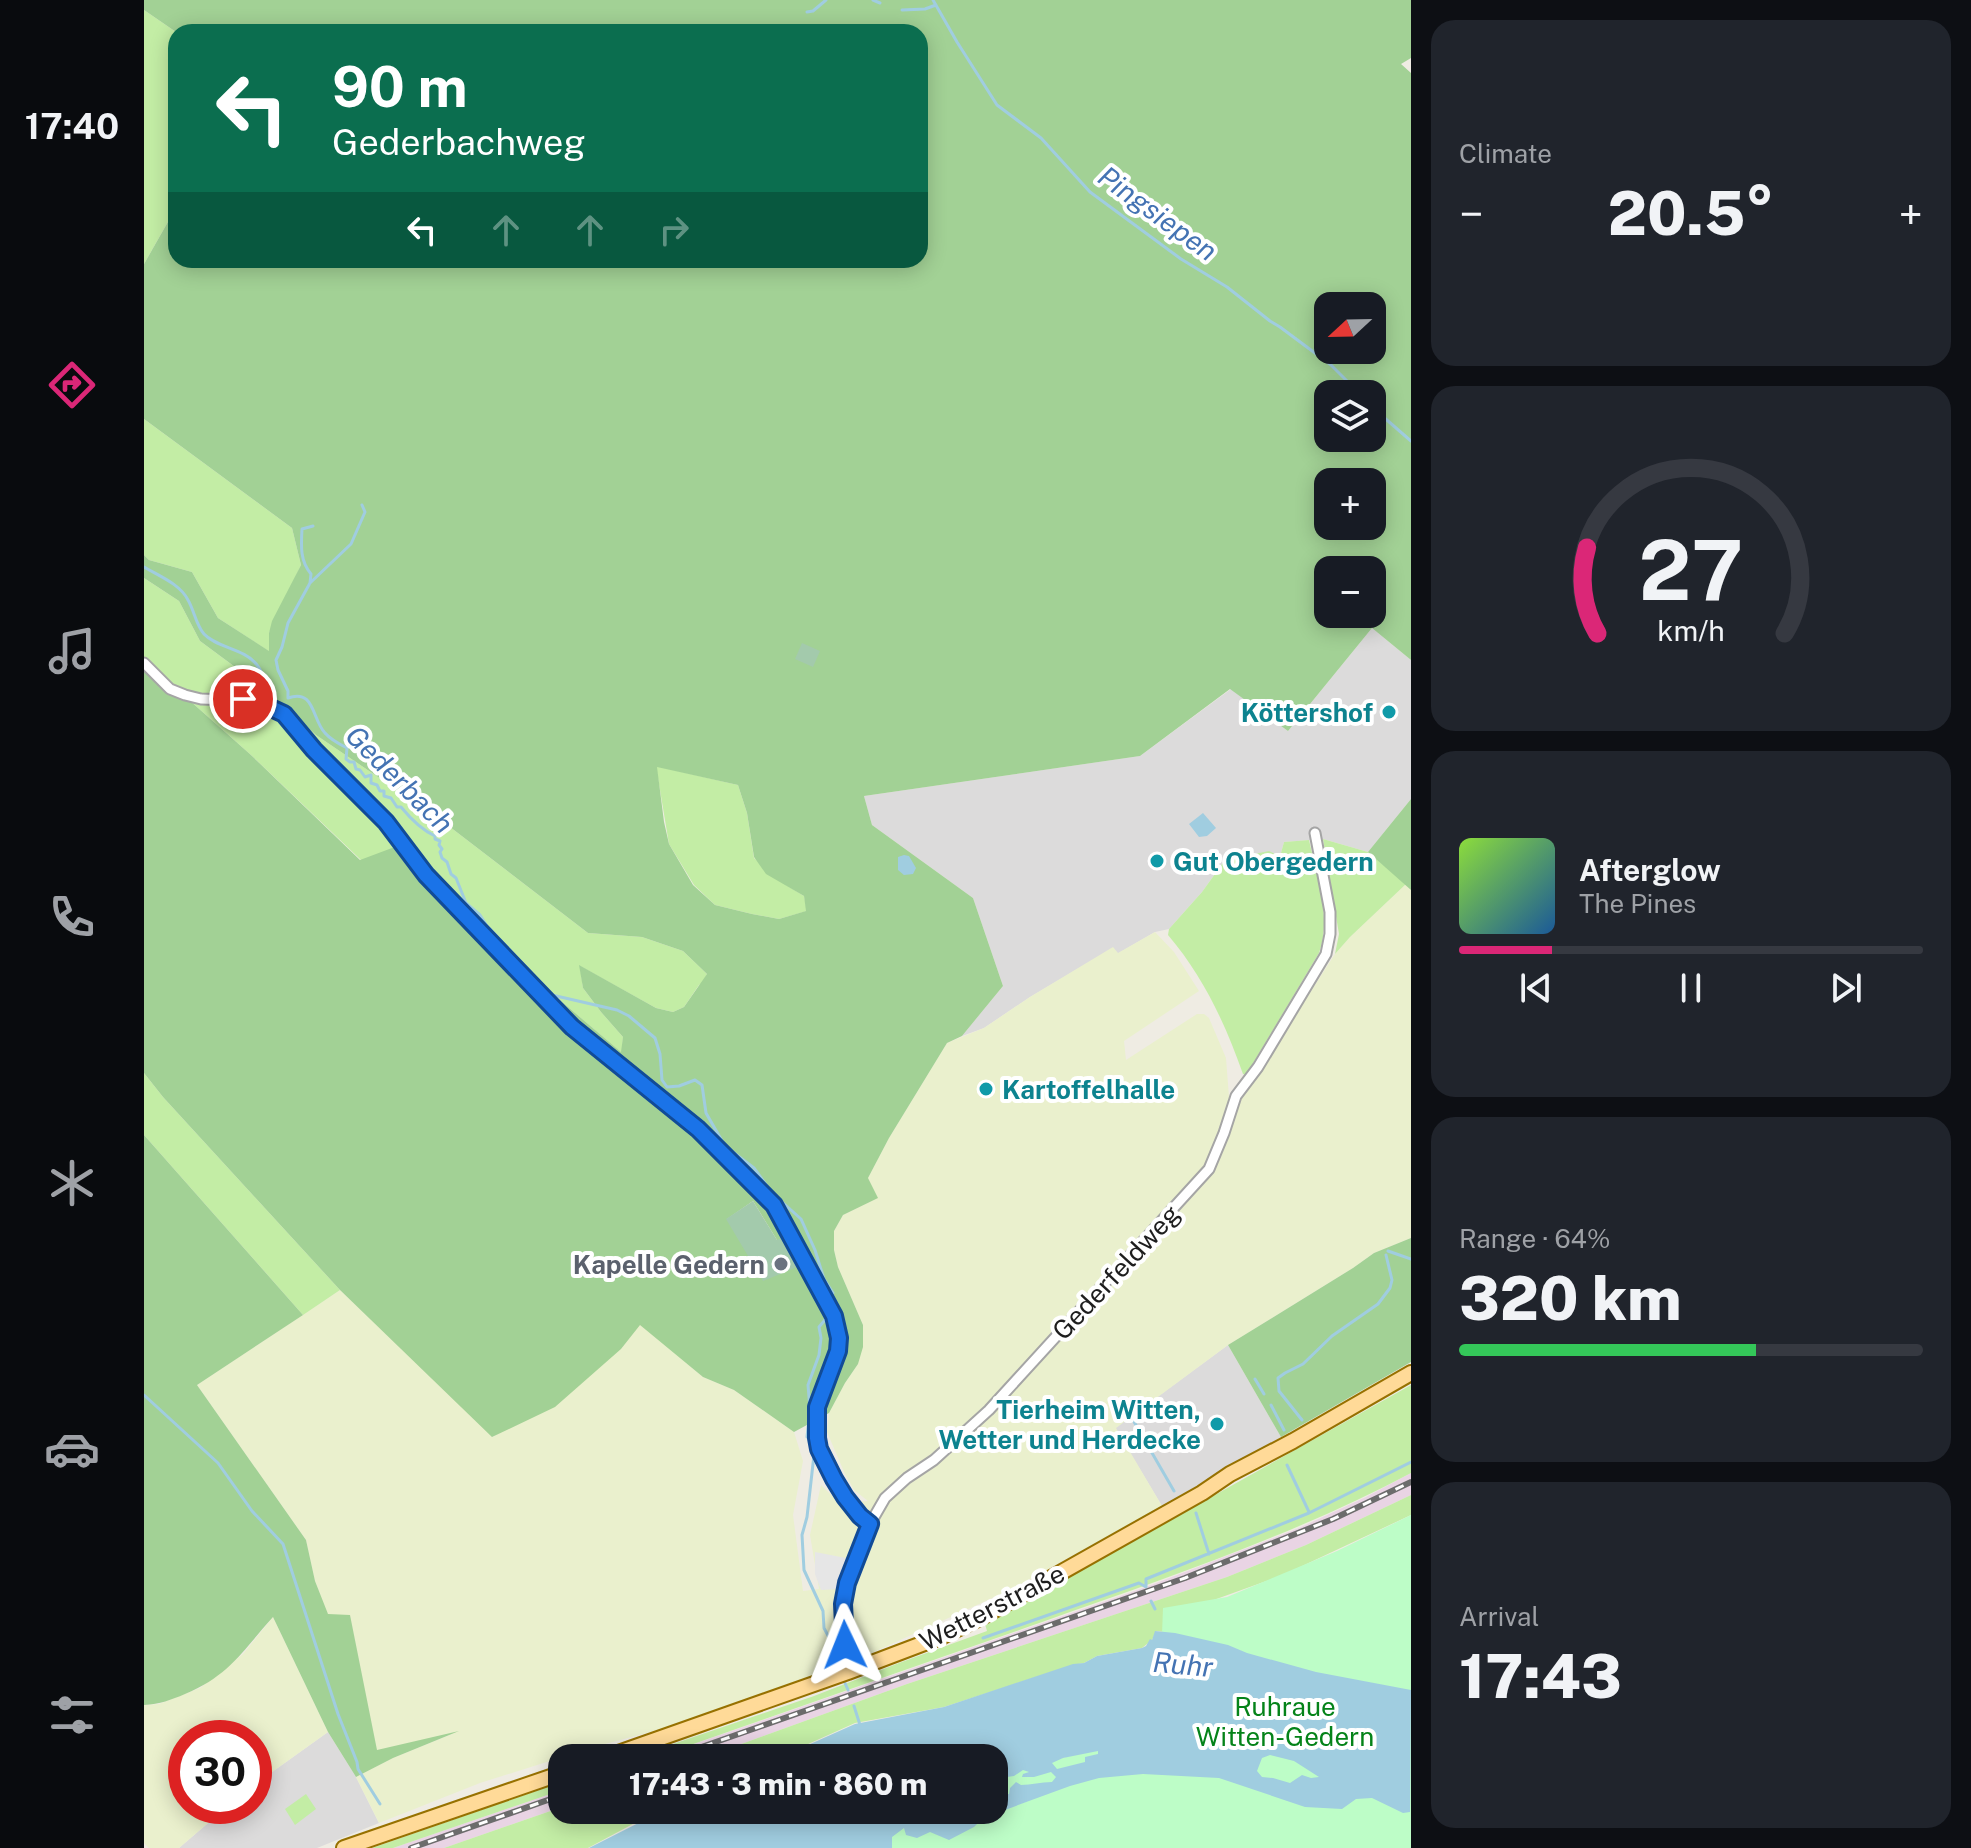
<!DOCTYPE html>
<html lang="en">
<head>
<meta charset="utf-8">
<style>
	:root { --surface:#171b24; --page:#20242c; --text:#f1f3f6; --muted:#9ea1a6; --line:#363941; --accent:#db2777 }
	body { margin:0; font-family:"Public Sans",sans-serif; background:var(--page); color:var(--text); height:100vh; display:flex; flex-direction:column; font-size:30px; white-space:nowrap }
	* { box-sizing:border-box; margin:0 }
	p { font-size:26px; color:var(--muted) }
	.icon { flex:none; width:44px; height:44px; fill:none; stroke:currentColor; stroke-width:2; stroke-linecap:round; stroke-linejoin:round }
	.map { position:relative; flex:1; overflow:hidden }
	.details { display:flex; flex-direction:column; gap:20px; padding:20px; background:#0d0f14; width:560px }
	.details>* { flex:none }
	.hud { position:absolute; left:24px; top:24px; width:760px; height:244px; border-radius:24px; box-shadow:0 4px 20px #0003; background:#0b6e4f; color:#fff; overflow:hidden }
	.needle { width:52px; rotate:248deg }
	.tools { position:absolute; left:1170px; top:292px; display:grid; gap:16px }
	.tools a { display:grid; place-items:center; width:72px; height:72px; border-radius:16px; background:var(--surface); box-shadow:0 4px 20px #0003; font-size:40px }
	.speed { position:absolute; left:24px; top:1720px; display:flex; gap:16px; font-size:40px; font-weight:700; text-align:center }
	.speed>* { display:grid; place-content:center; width:104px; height:104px; border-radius:50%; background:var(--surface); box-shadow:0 4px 20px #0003; line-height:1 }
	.speed .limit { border:12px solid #d22; background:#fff; color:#111 }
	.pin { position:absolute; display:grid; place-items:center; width:68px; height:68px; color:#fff; margin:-34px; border:4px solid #fff; border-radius:50%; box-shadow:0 2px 8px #0007 }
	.me { position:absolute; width:88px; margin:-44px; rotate:358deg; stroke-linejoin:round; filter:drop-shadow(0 0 6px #0008) }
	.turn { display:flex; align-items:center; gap:28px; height:168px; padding:0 32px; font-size:36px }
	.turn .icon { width:104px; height:104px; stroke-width:2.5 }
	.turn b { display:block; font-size:56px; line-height:68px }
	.lanes { display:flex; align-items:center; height:76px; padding:0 32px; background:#0003; justify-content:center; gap:40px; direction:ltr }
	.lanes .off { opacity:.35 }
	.big { font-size:60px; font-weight:800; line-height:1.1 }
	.details .tile { flex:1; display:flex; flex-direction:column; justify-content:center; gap:12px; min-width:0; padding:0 28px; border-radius:24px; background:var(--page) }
	.details .dial { align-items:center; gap:0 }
	.dial svg { height:208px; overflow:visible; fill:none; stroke:var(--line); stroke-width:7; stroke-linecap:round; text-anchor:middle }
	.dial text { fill:var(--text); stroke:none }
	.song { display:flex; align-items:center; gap:24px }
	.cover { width:96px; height:96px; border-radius:12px; background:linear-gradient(135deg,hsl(90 70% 55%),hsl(210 70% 35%)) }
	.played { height:8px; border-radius:4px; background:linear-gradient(90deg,var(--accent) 20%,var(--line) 20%) }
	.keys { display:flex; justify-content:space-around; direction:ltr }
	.heat { display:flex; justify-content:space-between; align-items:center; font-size:44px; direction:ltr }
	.charge { height:12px; border-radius:6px; background:linear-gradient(90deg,#34c759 64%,var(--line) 0) }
	.trip { position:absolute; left:404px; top:1744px; width:460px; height:80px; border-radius:24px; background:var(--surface); box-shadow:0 4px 20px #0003; font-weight:800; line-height:80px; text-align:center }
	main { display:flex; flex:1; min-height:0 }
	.tab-bar { display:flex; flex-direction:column; width:144px; justify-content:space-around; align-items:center; background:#090b0e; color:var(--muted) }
	.tab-bar .icon { width:56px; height:56px }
	.tab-bar .current { color:var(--accent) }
	.tab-bar b { font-size:36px; color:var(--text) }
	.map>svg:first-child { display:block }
	.residential { fill:#dcdbdb }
	.industrial { fill:#e9d4e4 }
	.farmland { fill:#eaf0cd }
	.grass { fill:#c3eda5 }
	.forest { fill:#a2d195; fill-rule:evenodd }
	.cemetery { fill:#a3caac }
	.park { fill:#bdfdc7 }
	.parking { fill:#e6e6e6 }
	.water { fill:#a0cde0; fill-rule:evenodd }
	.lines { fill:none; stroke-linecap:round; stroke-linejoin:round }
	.stream { stroke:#a0cde0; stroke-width:3 }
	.minor-casing { stroke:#a5a5a5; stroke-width:13 }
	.primary-casing { stroke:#977100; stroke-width:18 }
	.minor { stroke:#fff; stroke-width:9 }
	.primary { stroke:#ffda98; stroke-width:14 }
	.rail-casing { stroke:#6c6c6c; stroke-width:6 }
	.rail { stroke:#fff; stroke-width:3; stroke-dasharray:9; stroke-linecap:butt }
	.route-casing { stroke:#114b97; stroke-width:20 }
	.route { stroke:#1a73e8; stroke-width:14 }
	.culture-dot { fill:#0f9aa8; stroke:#fff; stroke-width:3 }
	.worship-dot { fill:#6b7280; stroke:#fff; stroke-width:3 }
	.labels { text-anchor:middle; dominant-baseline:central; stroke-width:8; stroke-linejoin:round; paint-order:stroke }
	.culture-label { font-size:26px; font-weight:bold; fill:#0d838f; stroke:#fff; text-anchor:end }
	.worship-label { font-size:26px; font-weight:bold; fill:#5b616d; stroke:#fff; text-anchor:end }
	.street-label { font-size:26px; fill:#1e1e1e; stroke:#fff }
	.park-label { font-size:26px; fill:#058319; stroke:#fff }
	.water-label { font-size:28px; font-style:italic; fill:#4473b3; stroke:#fff }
</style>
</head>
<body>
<main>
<nav class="tab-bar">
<b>17:40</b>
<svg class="icon current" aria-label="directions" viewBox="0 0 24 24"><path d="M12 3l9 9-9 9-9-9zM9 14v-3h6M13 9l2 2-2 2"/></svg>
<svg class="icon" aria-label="music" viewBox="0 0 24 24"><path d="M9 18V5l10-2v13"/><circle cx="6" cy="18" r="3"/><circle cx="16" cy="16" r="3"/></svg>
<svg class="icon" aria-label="phone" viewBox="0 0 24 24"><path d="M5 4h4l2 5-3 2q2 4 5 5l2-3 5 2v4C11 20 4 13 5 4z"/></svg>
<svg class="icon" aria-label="climate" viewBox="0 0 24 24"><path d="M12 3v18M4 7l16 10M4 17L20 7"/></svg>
<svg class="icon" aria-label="car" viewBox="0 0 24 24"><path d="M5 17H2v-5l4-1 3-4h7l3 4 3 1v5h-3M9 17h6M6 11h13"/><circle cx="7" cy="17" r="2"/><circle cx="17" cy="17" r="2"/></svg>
<svg class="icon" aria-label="filters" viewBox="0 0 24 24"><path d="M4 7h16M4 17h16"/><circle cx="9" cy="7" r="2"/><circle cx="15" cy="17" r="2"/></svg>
</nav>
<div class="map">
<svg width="1267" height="1848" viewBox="0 0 1267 1848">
	<rect width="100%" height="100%" fill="#efece3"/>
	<!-- residential -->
	<path class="residential" d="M1228 628 1267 660V799L1224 852 1179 839 1140 842 1137 853 1081 860 1058 892 1025 929 1011 932 973 954 969 948 886 997 840 1028 818 1036 859 986 829 898 728 825 720 796 996 756 1087 689 1144 731Z
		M1084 1345 1137 1437 1018 1506 971 1428Z
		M184 1732 212 1777 235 1823 173 1848H35L84 1806H110V1785Z"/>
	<!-- industrial -->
	<path class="industrial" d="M1267 1473V1495L1162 1545 1083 1577 763 1684 559 1758H510L1002 1587 1155 1528 1222 1497Z
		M418 1790V1807L300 1848H249Z"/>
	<!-- farmland -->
	<path class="farmland" d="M1262 884 1267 890V1238L1230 1253 1209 1268 1084 1345 972 1428 1018 1506 868 1589 697 1667 536 1724 450 1747 336 1783 235 1823 212 1777 249 1758 308 1734 233 1751 206 1616 184 1615 171 1581 162 1540 53 1385 196 1290 349 1437 477 1349 496 1324 559 1377 590 1390 650 1432 659 1461 649 1515 659 1591 675 1589 666 1535 677 1485 711 1518 712 1502 724 1501 710 1490 701 1474 683 1432 685 1413 701 1383 714 1364 719 1325 694 1267 690 1250V1231L699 1215 733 1198 724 1178 745 1138 803 1043 840 1028 886 997 969 947 974 953 1011 932 1030 952 1055 991 980 1041 982 1060 1053 1014H1060L1065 1018 1082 1058 1085 1097 1095 1102 1191 954 1206 937Z
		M129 1617 184 1732 110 1785V1738H42V1806H84L35 1848H5L0 1843V1705L15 1704 56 1688 99 1654Z"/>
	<!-- grass -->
	<path class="grass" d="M0 10 32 32V214L29 213 0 264Z
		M0 419 148 528 157 565 125 633 126 652 74 618 48 572 5 560 0 555Z
		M0 578 35 601 56 641 118 687 172 735 293 817 444 933 498 937 539 951 563 974 559 983 555 985 540 1007 529 1012 512 1008 436 966 439 988 457 1012 479 1037 478 1053 410 995 346 927 324 909 217 860 107 755 0 660Z
		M512 766 594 785 603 813 610 858 642 885 660 896 663 911 635 919 608 914 571 905 550 885 525 844Z
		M1179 839 1224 852 1262 884 1206 937 1191 954 1195 934Z
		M1165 840C1173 877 1188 917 1175 953L1102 1075 1099 1074C1081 1023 1059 976 1024 935L1025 929 1058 892 1081 860 1125 851 1131 854 1137 853 1140 842Z
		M0 1073 19 1097 196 1290 159 1315 0 1135Z
		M1267 1385V1473C1150 1535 1025 1577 901 1621 770 1667 640 1712 510 1758H488L670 1696 755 1663 843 1631 841 1624Z
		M1267 1495V1515L1139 1575 1028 1615 1031 1633 1012 1631 1008 1640 998 1648 953 1656 940 1663 929 1665 800 1707 711 1723 633 1758H559L763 1684 1083 1577 1162 1545Z
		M418 1782V1790L249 1848H228Z
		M162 1794 172 1809 151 1825 141 1809Z
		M418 1807V1810H515L444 1848H300Z"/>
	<!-- forest -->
	<path class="forest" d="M0 0H1267V58L1257 64 1267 73V660L1228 628 1144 731 1086 689 996 756 720 796 728 825 829 898 859 986 818 1036 803 1043 745 1138 724 1178 734 1198 699 1215 690 1231V1250L694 1267 719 1325V1347L714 1364 701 1383 685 1413 650 1432 590 1390 559 1377 496 1325 477 1349 411 1407 348 1437 196 1290 19 1097 0 1073V660L107 755 216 860 256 845 346 927 410 995 477 1052 479 1037 457 1012 439 988 435 965 512 1008 529 1012 540 1007 563 974 539 951 498 937 444 933 293 817 172 735 118 687 56 641 35 601 0 578V555L5 560 48 572 74 618 125 651V633L128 621 157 565 148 528 0 419V264L29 213 32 214V260H776V32H32L0 10ZM1184 306H1228V350H1184ZM1184 394H1228V438H1184ZM1184 482H1228V526H1184ZM1184 570H1228V614H1184ZM513 767 594 785 603 813 610 857 622 874 660 896 662 911 635 919 608 914 571 905 549 885 525 844 520 822ZM609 1201 633 1240 583 1219Z
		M1267 799V890L1224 852Z
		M0 1135 159 1315 53 1385 162 1540 171 1581 184 1614 206 1615 233 1750 315 1731 249 1758 212 1777 184 1732 129 1617C99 1650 86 1675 41 1694 27 1700 16 1704 0 1705Z
		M1267 1238V1362L1137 1437 1084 1345 1209 1268 1230 1253Z"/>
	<!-- cemetery -->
	<path class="cemetery" d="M658 643 676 651 669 667 651 659Z
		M609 1201 633 1240 640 1237 644 1238 658 1265 619 1281 582 1219Z"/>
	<!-- park -->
	<path class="park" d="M1267 1515V1848H745V1832L774 1810H850V1775L978 1743 1014 1740 1019 1608 1083 1597 1193 1551Z"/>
	<!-- parking -->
	<path class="parking" d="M671 1552 702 1558 695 1583V1589L677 1590 671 1574Z"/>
	<!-- water -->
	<path class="water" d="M1059 813 1072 828 1063 836 1055 837 1045 824Z
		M760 855 765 856 772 868 769 874 760 875 754 870V857Z
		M1011 1631 1031 1633 1084 1645 1103 1653 1172 1672 1267 1690 1266 1812 1259 1813 1228 1798 1212 1799 1198 1809 1161 1807 1075 1778 999 1774 955 1778 926 1786 839 1818 830 1827 805 1840 786 1832 773 1838 762 1835 760 1828 748 1837V1848H445L520 1810H782L780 1813 787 1820 797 1817V1810H850V1796L865 1794 866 1788 872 1782 877 1785C887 1785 897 1782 908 1782L912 1777 907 1772 890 1777H878L879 1774 885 1772 879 1770 870 1776 850 1779V1758H635L711 1724 800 1707 929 1664 940 1663 953 1656 998 1648 1002 1646 1006 1639 1008 1640ZM954 1751V1754L941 1757V1762L913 1769 908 1763 919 1758ZM1126 1755 1150 1761 1175 1777 1167 1778 1158 1775 1146 1783 1129 1778 1118 1777 1113 1771 1118 1758Z"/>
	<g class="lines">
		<!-- stream -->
		<path class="stream" d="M729 0 736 3
			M789 0 813 42 853 105 897 138 946 192 1037 259 1083 287 1126 321 1136 327 1187 365 1216 394
			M758 10 781 9 792 5
			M663 12 669 11 682 0
			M1228 407 1267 441
			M218 505 221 512 207 544 166 583 144 623 138 647 132 660 134 670 144 691V698C171 688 168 720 181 733 187 740 195 744 203 748L202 759 206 762H210L212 769 216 770 221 777 227 775V783L233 785 236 791H240V796L247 798 253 807H257C266 818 278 830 291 836V839L296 841 295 845 298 849 296 852 298 858 303 862 307 874 312 878 322 903 336 915 343 926 408 995 473 1010 485 1016 511 1038 516 1054 518 1080 523 1087 535 1086 551 1080 558 1085 562 1113 581 1146 610 1168 628 1193 657 1219 671 1250 680 1279 689 1293
			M0 567C15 576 36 584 44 600 50 610 52 625 60 634 73 648 100 648 113 665 121 675 122 689 131 697
			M166 583 167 574C156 561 157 546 158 529L169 526
			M1244 1251 1267 1259
			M1111 1379 1120 1394
			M0 1395 74 1463 108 1511 139 1544 194 1714 213 1762 214 1769 236 1804
			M1127 1405 1140 1430
			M989 1420 1030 1491
			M1158 1420 1135 1391 1134 1378 1141 1373 1159 1364 1188 1336 1234 1304 1246 1288 1248 1280 1242 1255
			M663 1437 666 1409 664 1385 675 1355 677 1338 675 1327 685 1315
			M670 1455 663 1517 658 1535 660 1570 679 1611 680 1628 689 1645 694 1666
			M1143 1465 1165 1512
			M1052 1513 1065 1554
			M1007 1601 1011 1609
			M839 1638 995 1583 1002 1587V1579L1165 1513 1267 1462
			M701 1683 704 1690
			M710 1706 716 1725"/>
		<defs>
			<path id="minor" d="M0 663 26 689 41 695 57 699 112 701 140 714 170 750 242 822 282 875 428 1027 554 1129 630 1205 690 1316 695 1338 694 1351 673 1407V1438L675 1449 690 1479 701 1497 716 1516 726 1524
				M704 1672 699 1604 703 1583 726 1524 741 1498 763 1478 790 1460 845 1410 1065 1169 1080 1133 1092 1096 1114 1067 1182 954 1186 934V912L1171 833"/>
			<path id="primary" d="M460 1758 704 1672 799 1636 838 1617 1058 1493 1086 1474 1149 1441 1267 1373
				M200 1848 418 1773"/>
		</defs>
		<!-- minor casing -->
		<use href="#minor" class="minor-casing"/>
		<!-- primary casing -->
		<use href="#primary" class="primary-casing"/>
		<!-- minor -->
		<use href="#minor" class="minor"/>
		<!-- primary -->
		<use href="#primary" class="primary"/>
		<defs>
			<path id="rail" d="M526 1758 1041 1578 1189 1519 1267 1482
				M267 1848 418 1795"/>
		</defs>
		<!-- rail casing -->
		<use href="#rail" class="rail-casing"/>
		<!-- rail -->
		<use href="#rail" class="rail"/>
	</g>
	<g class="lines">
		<defs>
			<path id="route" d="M99 699 112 701 140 714 170 750 242 822 282 875 428 1027 554 1129 630 1205 690 1316 695 1338 694 1351 673 1407V1438L675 1449 690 1479 701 1497 716 1516 726 1524 703 1583 699 1604 701 1645"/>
		</defs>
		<!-- route casing -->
		<use href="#route" class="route-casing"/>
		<!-- route -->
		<use href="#route" class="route"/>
	</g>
	<!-- markers -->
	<g class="culture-dot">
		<circle cx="1245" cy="712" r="8"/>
		<circle cx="1013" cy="861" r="8"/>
		<circle cx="842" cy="1089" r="8"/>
		<circle cx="1073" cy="1424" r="8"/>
	</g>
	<circle class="worship-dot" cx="637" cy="1264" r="8"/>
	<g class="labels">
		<!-- culture labels -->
		<g class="culture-label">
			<text x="1229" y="712">Köttershof</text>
			<text x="1029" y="861" text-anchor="start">Gut Obergedern</text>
			<text x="858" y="1089" text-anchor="start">Kartoffelhalle</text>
			<text x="1057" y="1409">Tierheim Witten,<tspan x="1057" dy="30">Wetter und Herdecke</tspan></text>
		</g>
		<!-- worship labels -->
		<g class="worship-label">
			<text x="621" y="1264">Kapelle Gedern</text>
		</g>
		<!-- street labels -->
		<g class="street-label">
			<text transform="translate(972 1272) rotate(-47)">Gederfeldweg</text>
			<text transform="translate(848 1607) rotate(-27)">Wetterstraße</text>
		</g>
		<!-- park labels -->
		<g class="park-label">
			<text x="1141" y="1706">Ruhraue<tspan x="1141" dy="30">Witten-Gedern</tspan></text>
		</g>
		<!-- water labels -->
		<g class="water-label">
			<text transform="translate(1014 213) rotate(36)">Pingsiepen</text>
			<text transform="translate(256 779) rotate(45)">Gederbach</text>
			<text transform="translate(1039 1664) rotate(5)">Ruhr</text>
		</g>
	</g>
</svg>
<div class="tools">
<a><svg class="needle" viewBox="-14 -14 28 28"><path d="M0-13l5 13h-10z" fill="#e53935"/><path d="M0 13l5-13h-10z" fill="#9ea1a6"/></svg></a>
<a><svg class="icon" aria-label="layers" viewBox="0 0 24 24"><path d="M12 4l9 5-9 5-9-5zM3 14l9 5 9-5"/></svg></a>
<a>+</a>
<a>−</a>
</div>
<div class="speed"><div class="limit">30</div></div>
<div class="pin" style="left:99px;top:699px;background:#d93025"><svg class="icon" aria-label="arrive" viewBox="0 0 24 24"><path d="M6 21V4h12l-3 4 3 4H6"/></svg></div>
<svg class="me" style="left:701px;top:1645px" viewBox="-20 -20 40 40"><path d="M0-17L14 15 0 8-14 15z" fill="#1a73e8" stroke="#fff" stroke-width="4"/></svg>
<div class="trip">17:43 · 3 min · 860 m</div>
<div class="hud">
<div class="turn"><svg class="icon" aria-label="left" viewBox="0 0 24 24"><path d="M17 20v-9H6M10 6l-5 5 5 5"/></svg><div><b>90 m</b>Gederbachweg</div></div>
<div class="lanes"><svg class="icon" aria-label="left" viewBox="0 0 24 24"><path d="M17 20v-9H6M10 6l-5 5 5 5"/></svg><svg class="icon off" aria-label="ahead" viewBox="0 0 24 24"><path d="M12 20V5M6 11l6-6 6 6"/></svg><svg class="icon off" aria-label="ahead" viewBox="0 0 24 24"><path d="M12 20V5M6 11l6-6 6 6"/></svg><svg class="icon off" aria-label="right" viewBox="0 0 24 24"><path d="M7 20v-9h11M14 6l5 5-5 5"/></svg></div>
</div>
</div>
<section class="details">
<div class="tile"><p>Climate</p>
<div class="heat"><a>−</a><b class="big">20.5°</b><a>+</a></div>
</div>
<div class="tile dial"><svg viewBox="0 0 100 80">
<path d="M14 69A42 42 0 1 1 86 69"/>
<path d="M14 69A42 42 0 0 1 10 36" stroke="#db2777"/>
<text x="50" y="56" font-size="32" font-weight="700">27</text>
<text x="50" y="72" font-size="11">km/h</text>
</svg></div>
<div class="tile">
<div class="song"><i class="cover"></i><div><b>Afterglow</b><p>The Pines</p></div></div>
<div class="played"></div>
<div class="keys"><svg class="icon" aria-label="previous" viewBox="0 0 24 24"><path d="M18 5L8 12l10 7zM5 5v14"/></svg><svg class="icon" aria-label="pause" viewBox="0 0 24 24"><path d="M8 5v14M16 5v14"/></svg><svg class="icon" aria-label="next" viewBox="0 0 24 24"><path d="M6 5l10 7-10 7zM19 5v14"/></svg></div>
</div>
<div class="tile"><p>Range · 64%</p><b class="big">320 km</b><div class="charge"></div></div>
<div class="tile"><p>Arrival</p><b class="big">17:43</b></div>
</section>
</main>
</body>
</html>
